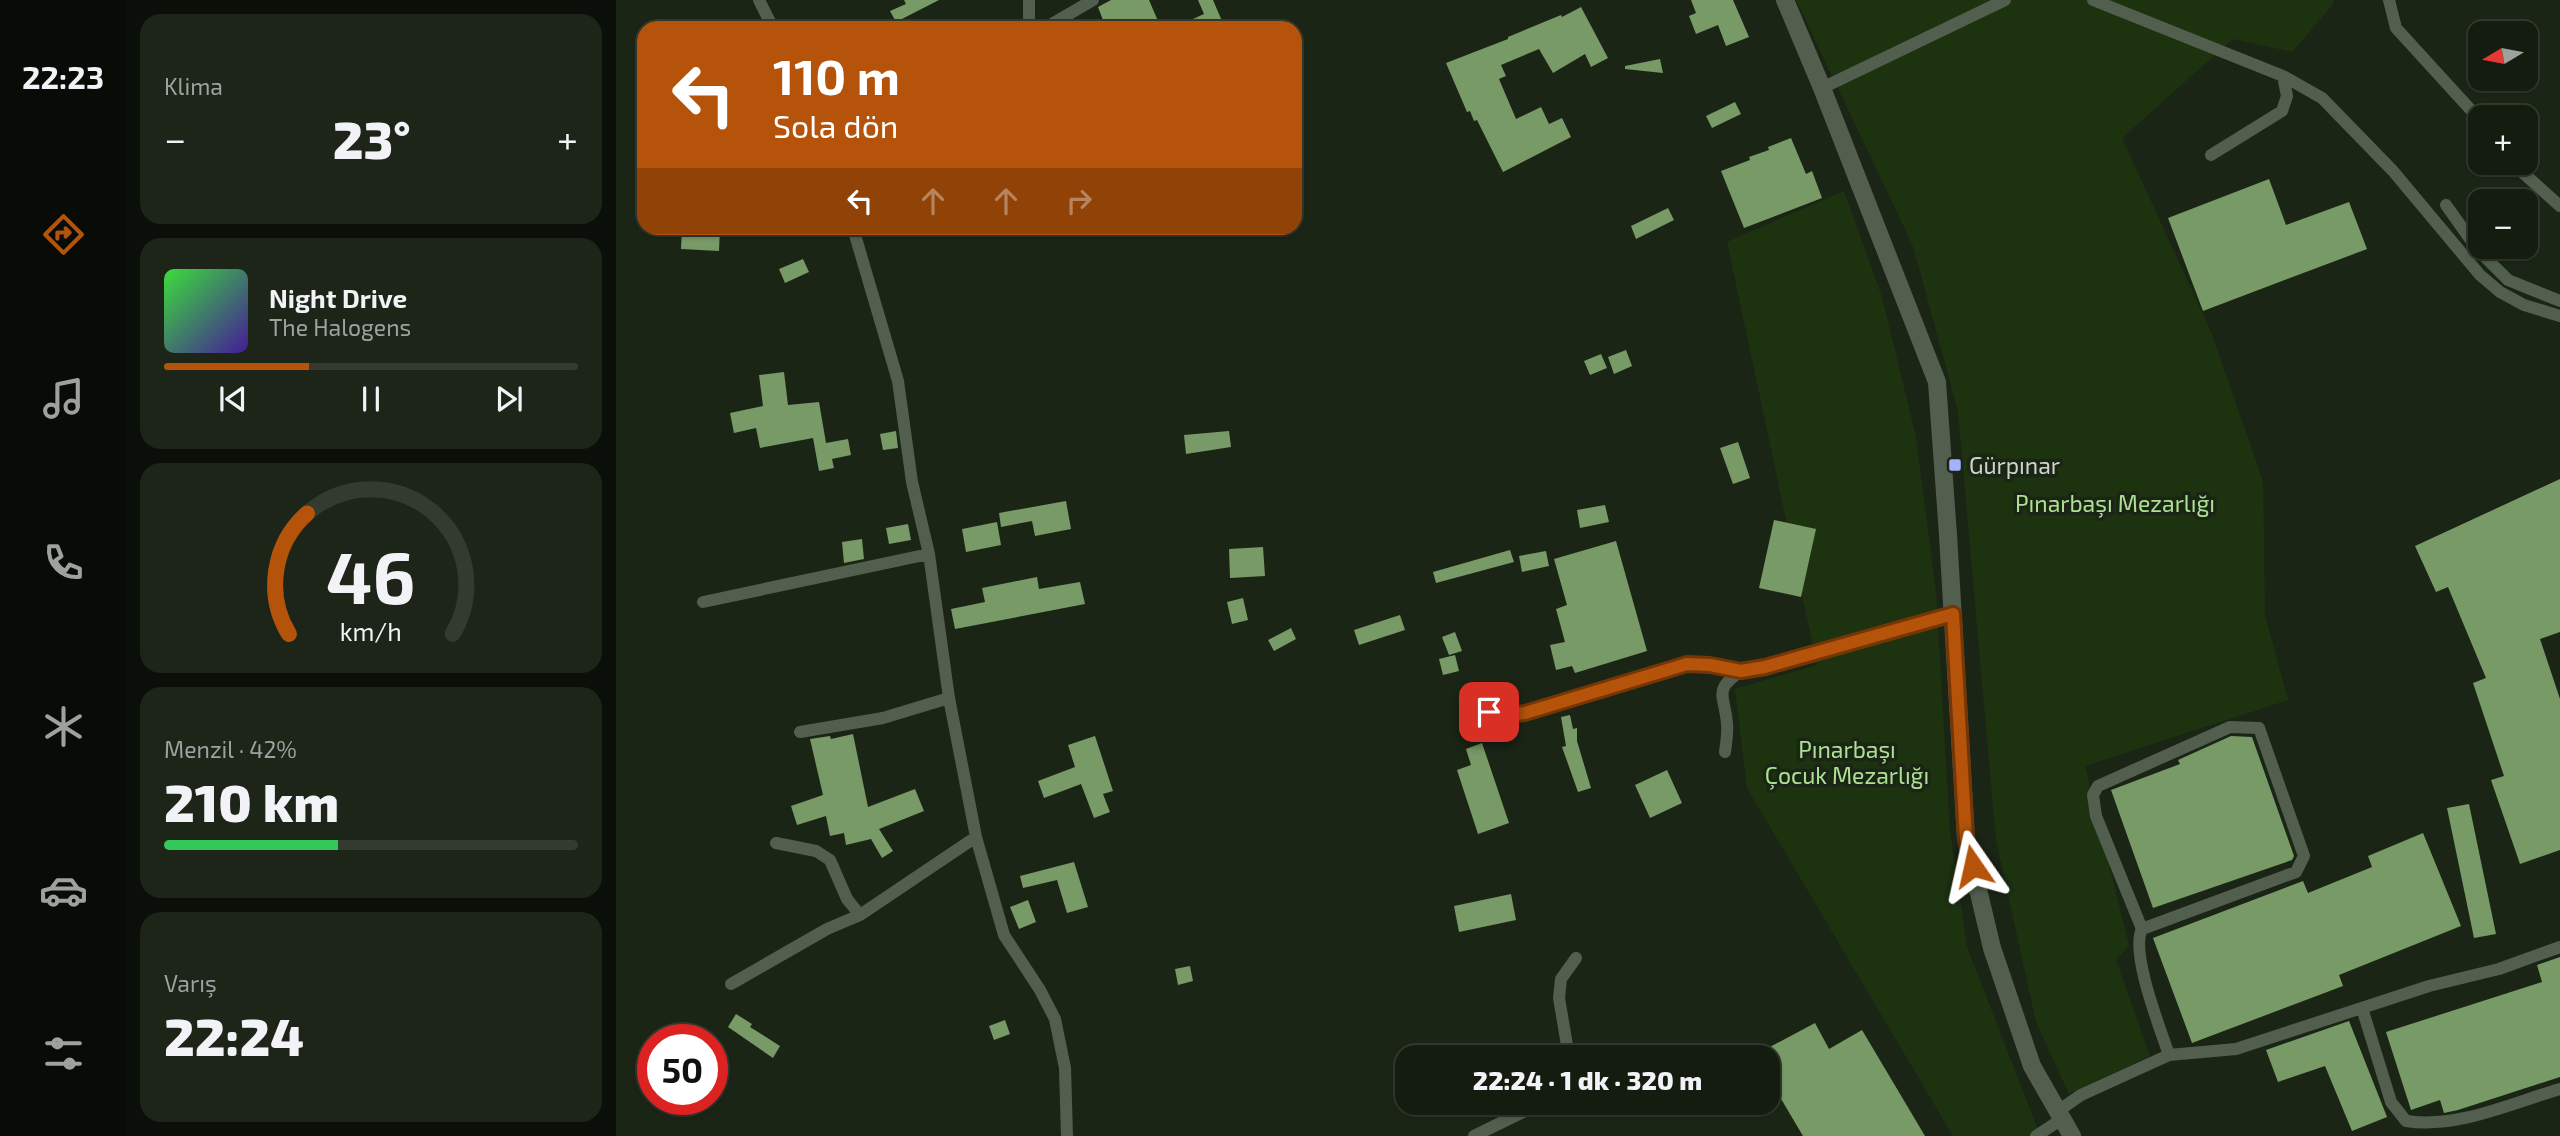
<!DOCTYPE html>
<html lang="tr">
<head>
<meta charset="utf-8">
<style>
	:root { --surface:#141c10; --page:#1d2519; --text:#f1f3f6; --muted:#9da19f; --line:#333a30; --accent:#b45309 }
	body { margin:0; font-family:"Exo 2",sans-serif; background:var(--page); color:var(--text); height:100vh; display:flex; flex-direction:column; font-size:26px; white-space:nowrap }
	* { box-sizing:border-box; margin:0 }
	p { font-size:23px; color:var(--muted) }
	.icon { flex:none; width:38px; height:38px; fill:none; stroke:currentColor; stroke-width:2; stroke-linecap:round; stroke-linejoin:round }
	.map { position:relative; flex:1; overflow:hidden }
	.details { display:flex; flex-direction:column; gap:14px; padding:14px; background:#0b0f09; width:490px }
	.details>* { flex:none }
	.top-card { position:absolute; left:21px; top:21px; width:665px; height:214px; border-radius:21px; box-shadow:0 2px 5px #0004,0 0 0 2px var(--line); background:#b45309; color:#fff; overflow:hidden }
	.needle { width:46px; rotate:260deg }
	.controls { position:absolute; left:1852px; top:21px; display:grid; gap:14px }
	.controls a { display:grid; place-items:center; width:70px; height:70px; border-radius:14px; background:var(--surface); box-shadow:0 2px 5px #0004,0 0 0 2px var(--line); font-size:35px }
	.speed { position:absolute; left:21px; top:1024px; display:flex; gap:14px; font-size:35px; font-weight:700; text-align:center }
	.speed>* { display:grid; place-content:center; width:91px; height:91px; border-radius:50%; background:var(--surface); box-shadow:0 2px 5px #0004,0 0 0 2px var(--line); line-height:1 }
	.speed .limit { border:10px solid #d22; background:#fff; color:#111 }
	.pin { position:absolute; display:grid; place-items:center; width:60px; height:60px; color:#fff; margin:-30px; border-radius:14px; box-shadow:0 4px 10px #0006 }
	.me { position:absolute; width:77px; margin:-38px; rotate:349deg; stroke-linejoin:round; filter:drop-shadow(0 0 5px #0008) }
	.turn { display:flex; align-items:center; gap:24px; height:147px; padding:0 21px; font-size:32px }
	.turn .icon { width:91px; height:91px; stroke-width:2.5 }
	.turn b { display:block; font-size:49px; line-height:60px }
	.lanes { display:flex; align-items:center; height:66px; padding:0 21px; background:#0003; justify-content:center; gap:35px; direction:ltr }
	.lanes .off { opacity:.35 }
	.big { font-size:52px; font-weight:800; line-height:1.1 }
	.details .tile { flex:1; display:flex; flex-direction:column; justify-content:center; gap:10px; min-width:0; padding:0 24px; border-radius:21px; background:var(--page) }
	.details .dial { align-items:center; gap:0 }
	.dial svg { height:182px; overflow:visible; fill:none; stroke:var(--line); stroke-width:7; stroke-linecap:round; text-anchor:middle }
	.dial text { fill:var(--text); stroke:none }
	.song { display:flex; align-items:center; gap:21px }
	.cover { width:84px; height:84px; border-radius:10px; background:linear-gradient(135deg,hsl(120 70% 55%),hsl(260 70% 35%)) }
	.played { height:7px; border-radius:4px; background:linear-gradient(90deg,var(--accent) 35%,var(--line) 35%) }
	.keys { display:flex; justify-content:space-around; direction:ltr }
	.heat { display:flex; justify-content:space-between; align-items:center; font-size:38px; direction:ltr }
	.charge { height:10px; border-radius:5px; background:linear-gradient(90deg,#34c759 42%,var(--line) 0) }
	.trip { position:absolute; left:779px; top:1045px; width:385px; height:70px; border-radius:21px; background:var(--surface); box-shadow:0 2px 5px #0004,0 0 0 2px var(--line); font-weight:800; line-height:70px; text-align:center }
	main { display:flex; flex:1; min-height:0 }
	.tab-bar { display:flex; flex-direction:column; width:126px; justify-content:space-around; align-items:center; background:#080b06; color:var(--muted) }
	.tab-bar .icon { width:49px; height:49px }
	.tab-bar .active { color:var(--accent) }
	.tab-bar b { font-size:32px; color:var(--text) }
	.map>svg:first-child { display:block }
	.green { fill:#1d3310 }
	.building { fill:#789a66 }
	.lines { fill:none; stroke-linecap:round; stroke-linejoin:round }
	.street { stroke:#535f4e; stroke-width:12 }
	.secondary { stroke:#535f4e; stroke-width:18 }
	.route-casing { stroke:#753606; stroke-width:18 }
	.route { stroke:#b45309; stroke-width:12 }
	.poi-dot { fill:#a4b2fc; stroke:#1b2516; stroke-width:2.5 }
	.labels { text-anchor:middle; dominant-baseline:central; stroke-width:7; stroke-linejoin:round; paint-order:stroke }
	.poi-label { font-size:23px; fill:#ced4cb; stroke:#1b2516; text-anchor:start }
	.park-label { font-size:23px; fill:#ade093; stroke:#1b2516 }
</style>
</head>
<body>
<main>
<nav class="tab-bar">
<b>22:23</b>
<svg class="icon active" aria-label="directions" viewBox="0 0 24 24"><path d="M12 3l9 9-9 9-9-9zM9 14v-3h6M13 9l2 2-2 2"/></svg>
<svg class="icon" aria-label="music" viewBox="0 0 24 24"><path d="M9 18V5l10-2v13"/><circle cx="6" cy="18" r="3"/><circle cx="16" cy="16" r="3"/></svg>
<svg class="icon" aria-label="phone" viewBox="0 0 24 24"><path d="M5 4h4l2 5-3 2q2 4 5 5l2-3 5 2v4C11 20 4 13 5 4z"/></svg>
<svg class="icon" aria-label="climate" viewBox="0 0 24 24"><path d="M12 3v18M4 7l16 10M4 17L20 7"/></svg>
<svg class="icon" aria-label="car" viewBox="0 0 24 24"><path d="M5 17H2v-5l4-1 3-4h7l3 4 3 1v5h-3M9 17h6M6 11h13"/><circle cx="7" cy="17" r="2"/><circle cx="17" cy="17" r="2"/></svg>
<svg class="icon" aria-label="filters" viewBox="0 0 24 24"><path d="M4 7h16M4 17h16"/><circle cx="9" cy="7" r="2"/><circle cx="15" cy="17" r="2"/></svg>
</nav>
<section class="details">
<div class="tile"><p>Klima</p>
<div class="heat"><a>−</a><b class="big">23°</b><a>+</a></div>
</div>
<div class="tile">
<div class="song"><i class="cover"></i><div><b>Night Drive</b><p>The Halogens</p></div></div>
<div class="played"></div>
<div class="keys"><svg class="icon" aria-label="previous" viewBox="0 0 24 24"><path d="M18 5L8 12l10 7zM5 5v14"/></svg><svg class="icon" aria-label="pause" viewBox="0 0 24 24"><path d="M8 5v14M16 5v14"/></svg><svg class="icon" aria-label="next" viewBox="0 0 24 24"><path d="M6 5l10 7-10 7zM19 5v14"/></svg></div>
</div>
<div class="tile dial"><svg viewBox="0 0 100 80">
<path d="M14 69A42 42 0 1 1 86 69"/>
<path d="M14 69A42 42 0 0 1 22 16" stroke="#b45309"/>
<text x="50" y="56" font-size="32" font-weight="700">46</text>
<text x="50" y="72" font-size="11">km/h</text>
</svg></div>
<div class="tile"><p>Menzil · 42%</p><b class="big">210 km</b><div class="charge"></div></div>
<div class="tile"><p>Varış</p><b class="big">22:24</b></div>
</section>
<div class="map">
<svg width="1944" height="1136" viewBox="0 0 1944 1136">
	<rect width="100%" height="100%" fill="#1b2516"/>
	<!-- green -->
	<path class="green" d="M1180 0H1717L1718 3 1676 52 1617 39 1506 138 1595 332 1647 481 1649 615 1672 700 1469 766 1513 946 1500 960 1534 1056 1453 1094 1420 1022 1380 840 1342 411 1297 246Z
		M1228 191 1266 297 1300 437 1320 593 1334 831 1351 947 1423 1132 1416 1136H1337L1131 788 1119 689 1201 665 1111 242Z"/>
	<!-- building -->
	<path class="building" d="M288 0H323L280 22 274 11 290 4Z
		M495 0H533L545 28H490L482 7Z
		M582 0H597L609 28H557L588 14Z
		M1075 0H1117L1133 37 1110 46 1102 25 1080 34 1073 16 1080 13Z
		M965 7 992 58 975 67 969 54 937 73 923 49 885 65 890 76 883 79 900 119 925 107 933 124 946 118 955 137 887 172 861 120 858 121 854 111 851 112 830 63 892 39V37L945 15 946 17Z
		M1044 59 1047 73 1009 69V66Z
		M1119 102 1125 114 1096 128 1090 116Z
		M1175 138 1190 174 1196 171 1206 198 1128 228 1105 171 1134 160 1133 157 1153 150 1152 147Z
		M1653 179 1670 225 1733 202 1751 249 1587 311 1552 218Z
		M1052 208 1058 220 1020 239 1015 226Z
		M66 228H104L103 251 65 249Z
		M187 259 193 272 169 283 163 269Z
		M1010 350 1016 366 998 374 992 357Z
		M985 354 991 368 974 375 968 361Z
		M168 372 172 405 203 402 210 443 232 439 235 455 216 459 218 468 203 471 197 438 144 448 140 428 118 433 114 413 147 406 143 375Z
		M280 431 282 448 267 450 264 434Z
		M613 431 615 447 570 454 568 435Z
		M1122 442 1134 478 1117 484 1104 448Z
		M1944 479V632L1924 639 1944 699V850L1904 864 1875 780 1888 776 1857 683 1870 678 1832 587 1820 592 1799 546Z
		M450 501 455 529 419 536 416 521 385 527 383 513Z
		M989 505 993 522 964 528 961 510Z
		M1158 520 1200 529 1185 597 1143 588Z
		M381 522 385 545 350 552 346 529Z
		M292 524 295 540 273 544 270 528Z
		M246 539 248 559 228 563 226 542Z
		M1000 541 1031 651 959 673 956 666 940 670 934 645 949 642 940 609 951 605 938 559Z
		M647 547 649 576 614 578 613 549Z
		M894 550 898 562 820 583 817 572Z
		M930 551 933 566 906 572 903 556Z
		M421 577 423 589 464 582 469 604 339 629 335 609 369 602 366 588Z
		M627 598 632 620 616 624 611 602Z
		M784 615 789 630 743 645 738 630Z
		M675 628 680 639 658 651 652 640Z
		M839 632 846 651 833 655 826 637Z
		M839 655 843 671 827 675 823 659Z
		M954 715 957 729 961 728V741L975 788 962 792 946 747 950 746 945 717Z
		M237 734 252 807 299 789 308 811 263 829 277 851 266 858 255 839 230 845 228 833 214 836 210 816 181 825 175 806 207 795 194 739 214 736 215 739Z
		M479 736 497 791 487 794 494 812 478 818 465 784 428 798 422 781 459 767 452 745Z
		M1615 736 1636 737 1678 856 1676 860 1537 908 1495 790 1564 764 1562 760Z
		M866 743 893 823 862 834 841 770 855 765 850 749Z
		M1051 770 1066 803 1034 818 1019 785Z
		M1853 804 1880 934 1858 938 1831 808Z
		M1807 833 1845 926 1723 975 1727 986 1576 1043 1537 938 1687 881 1692 893 1756 867 1752 856Z
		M458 862 472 907 451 913 441 880 407 888 404 876Z
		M895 894 900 920 843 932 838 906Z
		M412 900 420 922 403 929 394 907Z
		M1944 957V1077L1842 1110 1828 1113 1824 1100 1795 1110 1770 1032 1926 982 1921 965Z
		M574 966 577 981 562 985 559 969Z
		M120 1014 136 1024 134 1027 164 1046 157 1058 112 1027Z
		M389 1020 394 1034 378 1040 373 1026Z
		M1733 1021 1771 1117 1736 1131 1709 1066 1662 1082 1650 1050Z
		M1199 1023 1213 1049 1246 1030 1309 1136H1187L1152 1077V1048Z"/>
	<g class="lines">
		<!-- street -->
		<path class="street" d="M143 0 157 28
			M1477 0 1667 76 1706 98 1777 171 1864 275 1884 292 1908 305 1944 316
			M1773 0 1780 28 1864 120
			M413 28V0
			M429 28 477 0
			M1206 88 1389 0
			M1595 155 1666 111 1671 96 1667 76
			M1896 163 1944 206
			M1830 205 1862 250 1892 280 1944 301
			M237 228 282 381 296 482 313 554 333 698 360 837 388 935 424 990 439 1019 449 1068 451 1136
			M87 602 313 554
			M856 709 889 715 909 713 1071 664 1094 665 1125 671 1149 667 1337 614
			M184 732 267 718 333 698
			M1109 752C1110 743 1112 733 1111 724 1109 695 1096 691 1125 671
			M160 843 200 851 214 860 231 899 244 915
			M1526 929 1480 816 1477 795 1482 786 1614 727 1643 728 1688 856 1680 872 1526 929C1514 952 1544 1028 1553 1055
			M115 984 211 929 244 915 360 837
			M1746 1008 1775 1102 1790 1121C1841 1129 1896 1103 1944 1089
			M953 1057 943 998 945 979 960 958
			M1442 1111 1465 1095 1553 1055 1620 1049 1813 986 1883 969 1944 947
			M858 1136 907 1112 915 1102
			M1420 1136 1446 1119"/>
		<!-- secondary -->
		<path class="secondary" d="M1169 0 1206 88 1321 382 1332 535 1350 839 1376 948 1416 1066 1456 1136"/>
	</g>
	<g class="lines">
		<defs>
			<path id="route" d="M873 712 889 715 909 713 1071 664 1094 665 1125 671 1149 667 1337 614 1350 839 1357 866"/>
		</defs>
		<!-- route casing -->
		<use href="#route" class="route-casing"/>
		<!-- route -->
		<use href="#route" class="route"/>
	</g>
	<!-- markers -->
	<rect class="poi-dot" x="1332" y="458" width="14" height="14" rx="3.5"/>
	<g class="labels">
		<!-- poi labels -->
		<g class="poi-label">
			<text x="1353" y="465">Gürpınar</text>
		</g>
		<!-- park labels -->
		<g class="park-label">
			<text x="1499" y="503">Pınarbaşı Mezarlığı</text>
			<text x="1231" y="749">Pınarbaşı<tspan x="1231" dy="26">Çocuk Mezarlığı</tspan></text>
		</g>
	</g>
</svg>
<div class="controls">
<a><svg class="needle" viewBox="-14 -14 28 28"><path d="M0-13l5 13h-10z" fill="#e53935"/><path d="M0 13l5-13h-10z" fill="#9da19f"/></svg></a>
<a>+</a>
<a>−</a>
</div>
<div class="speed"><div class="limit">50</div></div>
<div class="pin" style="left:873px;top:712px;background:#d93025"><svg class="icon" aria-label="arrive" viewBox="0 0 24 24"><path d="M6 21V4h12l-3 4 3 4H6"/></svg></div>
<svg class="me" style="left:1357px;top:866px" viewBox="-20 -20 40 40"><path d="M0-17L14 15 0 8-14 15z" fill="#b45309" stroke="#fff" stroke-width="4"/></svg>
<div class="trip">22:24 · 1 dk · 320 m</div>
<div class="top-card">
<div class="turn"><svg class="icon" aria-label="left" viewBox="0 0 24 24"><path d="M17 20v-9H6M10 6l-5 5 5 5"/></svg><div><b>110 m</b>Sola dön</div></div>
<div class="lanes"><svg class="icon" aria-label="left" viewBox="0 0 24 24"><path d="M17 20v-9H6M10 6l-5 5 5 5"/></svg><svg class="icon off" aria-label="ahead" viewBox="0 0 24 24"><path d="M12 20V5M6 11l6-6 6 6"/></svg><svg class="icon off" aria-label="ahead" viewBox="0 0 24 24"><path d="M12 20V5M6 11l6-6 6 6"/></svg><svg class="icon off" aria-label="right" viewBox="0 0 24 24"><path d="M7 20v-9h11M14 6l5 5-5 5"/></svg></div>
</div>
</div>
</main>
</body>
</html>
